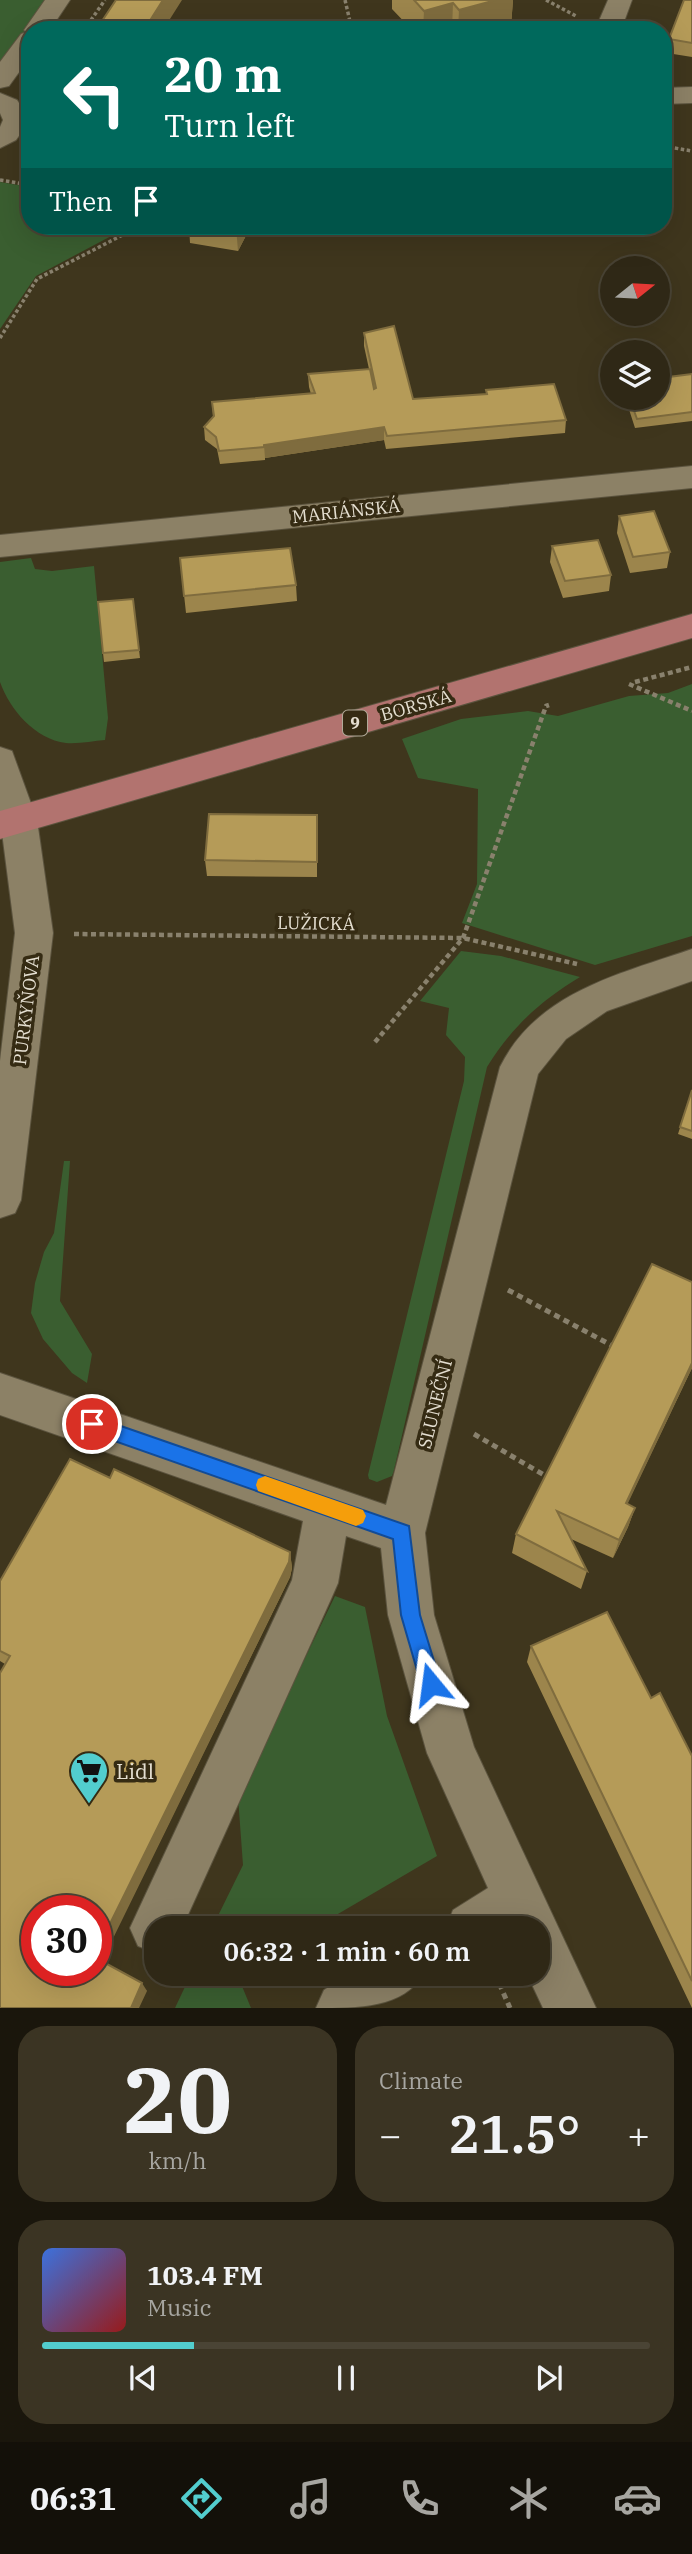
<!DOCTYPE html>
<html lang="en">
<head>
<meta charset="utf-8">
<style>
	:root { --surface:#2f2816; --page:#3b3423; --text:#f1f3f6; --muted:#a7a6a1; --line:#4a4435; --accent:#52cdce }
	body { margin:0; font-family:"IBM Plex Serif",serif; background:var(--page); color:var(--text); height:100vh; display:flex; flex-direction:column; font-size:26px; white-space:nowrap }
	* { box-sizing:border-box; margin:0 }
	p { font-size:23px; color:var(--muted) }
	.icon { flex:none; width:38px; height:38px; fill:none; stroke:currentColor; stroke-width:2; stroke-linecap:round; stroke-linejoin:round }
	.map { position:relative; height:2008px; overflow:hidden }
	.panel { display:flex; flex-direction:column; gap:18px; padding:18px; background:#1a160c; flex:1 }
	.panel>* { flex:none }
	.guide { position:absolute; left:21px; top:21px; width:651px; height:214px; border-radius:28px; box-shadow:0 7px 28px #0002,0 0 0 2px var(--line); background:#00695c; color:#fff; overflow:hidden }
	.needle { width:46px; rotate:72deg }
	.controls { position:absolute; left:600px; top:256px; display:grid; gap:14px }
	.controls a { display:grid; place-items:center; width:70px; height:70px; border-radius:50%; background:var(--surface); box-shadow:0 7px 28px #0002,0 0 0 2px var(--line); font-size:35px }
	.speed { position:absolute; left:21px; top:1895px; display:flex; gap:14px; font-size:35px; font-weight:700; text-align:center }
	.speed>* { display:grid; place-content:center; width:91px; height:91px; border-radius:50%; background:var(--surface); box-shadow:0 7px 28px #0002,0 0 0 2px var(--line); line-height:1 }
	.speed .limit { border:10px solid #d22; background:#fff; color:#111 }
	.pin { position:absolute; display:grid; place-items:center; width:60px; height:60px; color:#fff; margin:-30px; border:4px solid #fff; border-radius:50%; box-shadow:0 2px 7px #0007 }
	.me { position:absolute; width:77px; margin:-38px; rotate:344deg; stroke-linejoin:round; filter:drop-shadow(0 0 5px #0008) }
	.turn { display:flex; align-items:center; gap:24px; height:147px; padding:0 28px; font-size:32px }
	.turn .icon { width:91px; height:91px; stroke-width:2.5 }
	.turn b { display:block; font-size:49px; line-height:60px }
	.then { display:flex; align-items:center; height:66px; padding:0 28px; background:#0003; gap:14px; font-size:26px }
	.big { font-size:52px; font-weight:600; line-height:1.1 }
	.panel .card { flex:1; display:flex; flex-direction:column; justify-content:center; gap:10px; min-width:0; padding:0 24px; border-radius:28px; background:var(--page) }
	.panel .dial { align-items:center; gap:0 }
	.dial b { font-size:91px; line-height:1 }
	.song { display:flex; align-items:center; gap:21px }
	.cover { width:84px; height:84px; border-radius:10px; background:linear-gradient(135deg,hsl(220 70% 55%),hsl(0 70% 35%)) }
	.played { height:7px; border-radius:4px; background:linear-gradient(90deg,var(--accent) 25%,var(--line) 25%) }
	.keys { display:flex; justify-content:space-around; direction:ltr }
	.heat { display:flex; justify-content:space-between; align-items:center; font-size:38px; direction:ltr }
	.panel .tiles { flex:1; display:grid; gap:18px; grid-template-columns:1fr 1fr }
	.card:last-child { grid-column:span 2 }
	.trip { position:absolute; left:144px; top:1916px; width:406px; height:70px; border-radius:28px; background:var(--surface); box-shadow:0 7px 28px #0002,0 0 0 2px var(--line); font-weight:600; line-height:70px; text-align:center }
	.tab-bar { display:flex; height:112px; justify-content:space-around; align-items:center; background:#131009; color:var(--muted) }
	.tab-bar .icon { width:49px; height:49px }
	.tab-bar .on { color:var(--accent) }
	.tab-bar b { font-size:32px; color:var(--text) }
	.map>svg:first-child { display:block }
	.green { fill:#3a5e30 }
	.lines { fill:none; stroke-linecap:round; stroke-linejoin:round }
	.minor-casing { stroke:#5b533e; stroke-width:2 }
	.major-casing { stroke:#5b533e; stroke-width:2 }
	.path-far2 { stroke:#89816d; stroke-width:3.5; stroke-dasharray:3.5 2.5; stroke-linecap:butt }
	.path-far1 { stroke:#89816d; stroke-width:4.5; stroke-dasharray:5 3.5; stroke-linecap:butt }
	.path { stroke:#89816d; stroke-width:5; stroke-dasharray:6 4.5; stroke-linecap:butt }
	.minor { fill:#8c8166; fill-rule:evenodd }
	.major { fill:#b2736f; fill-rule:evenodd }
	.wall { fill:#9c854c }
	.shaded-wall { fill:#7f6c3e }
	.building { fill:#b59b58; stroke:#7f6c3e; stroke-width:2 }
	.route { fill:#1a73e8; stroke:#114b97; stroke-width:2 }
	.slow { fill:#f59e0b }
	.labels { text-anchor:middle; dominant-baseline:central; stroke-width:7; stroke-linejoin:round; paint-order:stroke }
	.shield { fill:#352b13; stroke:#b0a998; stroke-width:2 }
	.shield-label { font-size:16px; font-weight:bold; fill:#e5dfd1 }
	.street-label { font-size:18px; fill:#e5dfd1; stroke:#352b13 }
	.near-poi-label { font-size:21px; fill:#e5dfd1; stroke:#352b13; text-anchor:start }
</style>
</head>
<body>
<div class="map">
<svg width="692" height="2008" viewBox="0 0 692 2008">
	<rect width="100%" height="100%" fill="#3f361d"/>
	<!-- green -->
	<path class="green" d="M0 0H51L0 78Z
		M0 182 30 187V226H130L36 276 0 329Z
		M31 558 35 569 52 571 94 566 108 718 105 740C93 741 79 744 66 743 35 739 10 710 0 682V562Z
		M692 684V936L595 965 462 923 477 884 478 789 418 778 402 739 461 719 528 711 558 716 629 696 668 693Z
		M461 951 501 956 580 977C540 1001 511 1028 487 1067L394 1470 392 1476 377 1482 369 1479 368 1475 464 1081 465 1057 446 1035 449 1008 420 1001Z
		M64 1161H70L60 1301 92 1354 87 1383 72 1373 43 1339 31 1313 35 1283 44 1252 54 1233Z
		M335 1596 365 1607 387 1716 437 1856 314 1928H212L243 1865 238 1797Z
		M191 1974 209 1981 212 1974H237L251 2008H175Z"/>
	<g class="lines">
		<defs>
			<path id="minor" d="M45 0H70L50 30H30V57L9 86 0 88V62L21 34 26 32 24 30Z
				M608 0H632L621 30H595Z
				M692 87V103L663 104V88Z
				M0 93 17 100 30 120 16 140 0 148V127L3 120 0 113Z
				M692 466V488L0 557V535Z
				M0 747 12 751 37 820 53 933 21 1200 15 1213 0 1218V1061L15 933 0 817Z
				M692 949V981L607 1011 566 1039 538 1074 425 1533 434 1615 474 1747 596 2008H543L527 1974H537V1928H446L453 1910 488 1888 427 1753 388 1615 381 1548 346 1536 338 1583 331 1599 182 1928H156V1953L138 1946 130 1928 292 1580 303 1521 0 1415V1373L386 1505 500 1067C537 992 620 974 692 949Z
				M349 1974H423C404 2008 358 2008 316 2008L324 1990Z"/>
			<path id="major" d="M692 614V638L0 839V811Z"/>
		</defs>
		<!-- minor casing -->
		<use href="#minor" class="minor-casing"/>
		<!-- major casing -->
		<use href="#major" class="major-casing"/>
		<!-- path-far2 -->
		<path class="path-far2" d="M345 0 352 30
			M546 0 576 16
			M84 30 105 0
			M663 146 692 151
			M0 180 30 185
			M0 338 37 279 140 226"/>
		<!-- path-far1 -->
		<path class="path-far1" d="M635 682 692 667
			M629 684 692 711
			M74 934 463 938 577 964
			M375 1042 463 938 546 706 549 705"/>
		<!-- path -->
		<path class="path" d="M508 1290 611 1345
			M474 1434 544 1475
			M495 1974 510 2008"/>
		<!-- minor -->
		<use href="#minor" class="minor"/>
		<!-- major -->
		<use href="#major" class="major"/>
	</g>
	<!-- wall -->
	<path class="wall" d="M392 0H513L511 26 498 30H412L392 9Z
		M692 0V57L667 53 669 39Z
		M189 226H251L238 251 190 243Z
		M540 226H557L556 229Z
		M364 333 413 399 486 394V390L566 420 565 433 386 449 384 440 265 458V460L220 464 217 449 205 440 204 427 213 417 212 402 311 394 309 387 308 374 369 369 364 346Z
		M692 374V421L635 428 625 397H658L668 377Z
		M619 516 670 552 667 568 630 573 617 533Z
		M552 546 611 575 609 591 563 598 550 562Z
		M180 558 296 585 297 601 186 613Z
		M133 599 140 658 104 662 103 653Z
		M317 815V877L207 876 205 860Z
		M692 1090V1139L678 1134Z
		M692 1282V1368L627 1504 635 1508 628 1527 613 1558 571 1539 587 1571 581 1589 512 1553 516 1534Z
		M110 1478 290 1552 292 1568 290 1577 101 1961 147 1991 0 2008 5 1664 0 1661V1581Z
		M531 1646 651 1698 692 1756V2008L527 1662Z"/>
	<!-- shaded-wall -->
	<path class="shaded-wall" d="M163 0H182L163 30H144Z
		M496 0H513L511 26 498 30H458L459 10Z
		M453 3 452 30H423L424 11Z
		M236 226H251L238 251Z
		M384 427V440L265 458 264 445Z
		M692 1363V1368L619 1522 626 1503Z
		M635 1508 628 1527 613 1558 619 1540Z
		M290 1552 292 1568 290 1577 100 1965 96 1960V1952Z
		M142 1983 147 1991 139 2008H131Z"/>
	<!-- building -->
	<path class="building" d="M116 0H163L144 30H96Z
		M414 0H496L459 10 453 3 424 11Z
		M684 0H692V43L669 39Z
		M394 326 413 399 487 394 486 390 554 384 566 420 387 436 384 427 264 445V447L219 451 216 437 204 427 214 416 212 402 315 393 308 374 370 369 374 389 376 388 364 333Z
		M692 374V412L637 419 629 397H658V376L668 375V377Z
		M654 511 670 552 633 557 619 516Z
		M598 540 611 575 565 581 552 546Z
		M290 548 296 585 184 596 180 558Z
		M133 599 139 650 103 653 98 602Z
		M209 814 317 815V862L205 860Z
		M692 1090V1131L680 1127Z
		M652 1264 692 1282V1363L626 1503 635 1508 619 1540 557 1511 587 1571 516 1534Z
		M70 1459 110 1478 114 1469 290 1552 289 1562 96 1952V1911H37V1970H96V1958L142 1983 131 2008H0V1673L10 1656 0 1651V1581Z
		M607 1612 651 1698 660 1693 692 1756V1981L531 1646Z"/>
	<!-- route -->
	<path class="route" d="M92 1416 409 1526 420 1615 441 1684 438 1691 431 1694 424 1691 421 1684 401 1615 393 1539 86 1431 83 1424 86 1418Z"/>
	<!-- slow -->
	<path class="slow" d="M265 1476 363 1510 366 1516 363 1523 356 1526 258 1491 256 1485 258 1479Z"/>
	<!-- icons -->
	<defs>
		<symbol id="supermarket-pin" viewBox="-11 -11 22 30"><path d="M0 17L-7.5 6A9.5 9.5 0 1 1 7.5 6Z" fill="#52cdce" stroke="#352b13"/><path d="M-6-5.5h2.5l.6 2H6L4.5 2H-2.5L-4.4-4H-6ZM-1.5 3.2a1.3 1.3 0 1 0 .1 0ZM3 3.2a1.3 1.3 0 1 0 .1 0Z" fill="#111"/></symbol>
	</defs>
	<g fill-rule="evenodd">
		<use href="#supermarket-pin" x="67" y="1749" width="44" height="60"/>
	</g>
	<g class="labels">
		<!-- shield labels -->
		<rect class="shield" x="343" y="710.5" width="24" height="25" rx="5"/>
		<g class="shield-label">
			<text x="355" y="723">9</text>
		</g>
		<!-- street labels -->
		<g class="street-label">
			<text transform="translate(346 511) rotate(-6)">MARIÁNSKÁ</text>
			<text transform="translate(416 705) rotate(-16)">BORSKÁ</text>
			<text transform="translate(316 923) rotate(1)">LUŽICKÁ</text>
			<text transform="translate(26 1010) rotate(-83)">PURKYŇOVA</text>
			<text transform="translate(435 1404) rotate(-76)">SLUNEČNÍ</text>
		</g>
		<!-- near-poi labels -->
		<g class="near-poi-label">
			<text x="116" y="1771">Lidl</text>
		</g>
	</g>
</svg>
<div class="controls">
<a><svg class="needle" viewBox="-14 -14 28 28"><path d="M0-13l5 13h-10z" fill="#e53935"/><path d="M0 13l5-13h-10z" fill="#a7a6a1"/></svg></a>
<a><svg class="icon" aria-label="layers" viewBox="0 0 24 24"><path d="M12 4l9 5-9 5-9-5zM3 14l9 5 9-5"/></svg></a>
</div>
<div class="speed"><div class="limit">30</div></div>
<div class="pin" style="left:92px;top:1424px;background:#d93025"><svg class="icon" aria-label="arrive" viewBox="0 0 24 24"><path d="M6 21V4h12l-3 4 3 4H6"/></svg></div>
<svg class="me" style="left:431px;top:1684px" viewBox="-20 -20 40 40"><path d="M0-17L14 15 0 8-14 15z" fill="#1a73e8" stroke="#fff" stroke-width="4"/></svg>
<div class="trip">06:32 · 1 min · 60 m</div>
<div class="guide">
<div class="turn"><svg class="icon" aria-label="left" viewBox="0 0 24 24"><path d="M17 20v-9H6M10 6l-5 5 5 5"/></svg><div><b>20 m</b>Turn left</div></div>
<div class="then">Then<svg class="icon" aria-label="arrive" viewBox="0 0 24 24"><path d="M6 21V4h12l-3 4 3 4H6"/></svg></div>
</div>
</div>
<section class="panel">
<div class="tiles">
<div class="card dial"><b>20</b><p>km/h</p></div>
<div class="card"><p>Climate</p>
<div class="heat"><a>−</a><b class="big">21.5°</b><a>+</a></div>
</div>
<div class="card">
<div class="song"><i class="cover"></i><div><b>103.4 FM</b><p>Music</p></div></div>
<div class="played"></div>
<div class="keys"><svg class="icon" aria-label="previous" viewBox="0 0 24 24"><path d="M18 5L8 12l10 7zM5 5v14"/></svg><svg class="icon" aria-label="pause" viewBox="0 0 24 24"><path d="M8 5v14M16 5v14"/></svg><svg class="icon" aria-label="next" viewBox="0 0 24 24"><path d="M6 5l10 7-10 7zM19 5v14"/></svg></div>
</div>
</div>
</section>
<nav class="tab-bar">
<b>06:31</b>
<svg class="icon on" aria-label="directions" viewBox="0 0 24 24"><path d="M12 3l9 9-9 9-9-9zM9 14v-3h6M13 9l2 2-2 2"/></svg>
<svg class="icon" aria-label="music" viewBox="0 0 24 24"><path d="M9 18V5l10-2v13"/><circle cx="6" cy="18" r="3"/><circle cx="16" cy="16" r="3"/></svg>
<svg class="icon" aria-label="phone" viewBox="0 0 24 24"><path d="M5 4h4l2 5-3 2q2 4 5 5l2-3 5 2v4C11 20 4 13 5 4z"/></svg>
<svg class="icon" aria-label="climate" viewBox="0 0 24 24"><path d="M12 3v18M4 7l16 10M4 17L20 7"/></svg>
<svg class="icon" aria-label="car" viewBox="0 0 24 24"><path d="M5 17H2v-5l4-1 3-4h7l3 4 3 1v5h-3M9 17h6M6 11h13"/><circle cx="7" cy="17" r="2"/><circle cx="17" cy="17" r="2"/></svg>
</nav>
</body>
</html>
